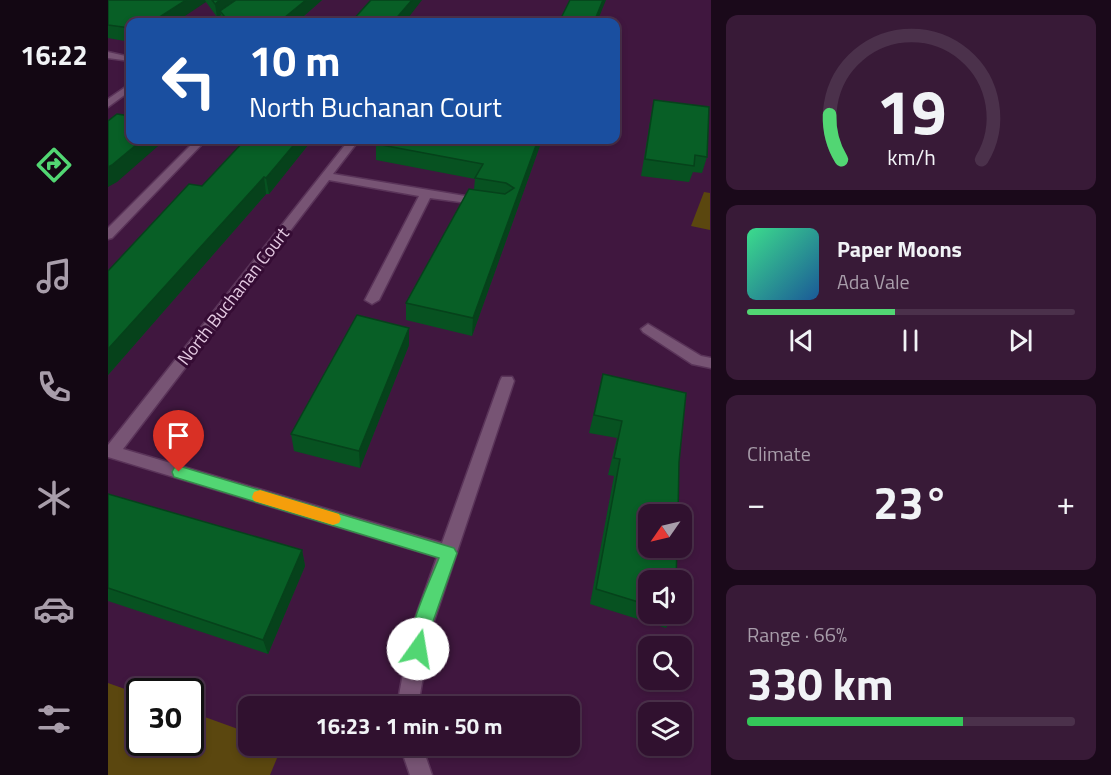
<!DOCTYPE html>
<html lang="en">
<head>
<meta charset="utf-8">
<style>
	:root { --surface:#30112f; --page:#381a37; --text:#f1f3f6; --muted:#a89daa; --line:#4b314b; --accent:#52d673 }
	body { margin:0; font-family:"Titillium Web",sans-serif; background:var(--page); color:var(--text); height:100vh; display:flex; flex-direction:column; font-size:22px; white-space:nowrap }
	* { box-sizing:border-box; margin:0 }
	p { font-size:20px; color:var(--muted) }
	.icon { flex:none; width:33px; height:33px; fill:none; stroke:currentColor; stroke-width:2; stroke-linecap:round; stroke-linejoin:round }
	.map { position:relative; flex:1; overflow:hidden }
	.details { display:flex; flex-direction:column; gap:15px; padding:15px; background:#1a091a; width:400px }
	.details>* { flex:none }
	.hud { position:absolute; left:18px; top:18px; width:494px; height:126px; border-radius:12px; box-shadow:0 3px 9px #0003,0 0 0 2px var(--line); background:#1a4fa0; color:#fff; overflow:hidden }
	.needle { width:39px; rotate:236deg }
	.fabs { position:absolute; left:530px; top:504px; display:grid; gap:12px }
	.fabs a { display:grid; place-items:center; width:54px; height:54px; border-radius:12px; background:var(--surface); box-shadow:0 3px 9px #0003,0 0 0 2px var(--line); font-size:30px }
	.speed { position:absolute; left:18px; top:678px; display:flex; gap:12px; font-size:30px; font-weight:700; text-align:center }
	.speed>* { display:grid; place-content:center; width:78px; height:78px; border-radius:50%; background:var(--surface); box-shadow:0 3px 9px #0003,0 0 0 2px var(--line); line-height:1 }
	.speed .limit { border:3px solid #111; border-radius:9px; background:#fff; color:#111 }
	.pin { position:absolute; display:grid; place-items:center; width:51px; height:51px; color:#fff; margin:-62px -26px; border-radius:50% 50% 50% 0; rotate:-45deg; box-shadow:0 0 6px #0007 }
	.pin .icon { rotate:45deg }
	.me { position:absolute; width:66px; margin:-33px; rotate:13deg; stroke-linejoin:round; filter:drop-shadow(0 0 4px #0008) }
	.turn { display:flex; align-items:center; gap:21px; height:126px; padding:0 24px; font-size:27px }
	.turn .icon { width:78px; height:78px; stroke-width:2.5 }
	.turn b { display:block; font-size:42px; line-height:51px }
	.big { font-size:45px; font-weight:700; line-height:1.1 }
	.details .card { flex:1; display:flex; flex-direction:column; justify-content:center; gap:9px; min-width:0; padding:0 21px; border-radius:12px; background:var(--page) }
	.details .dial { align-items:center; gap:0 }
	.dial svg { height:156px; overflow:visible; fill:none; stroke:var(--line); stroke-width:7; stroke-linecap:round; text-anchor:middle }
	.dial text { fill:var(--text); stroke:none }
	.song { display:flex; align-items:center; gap:18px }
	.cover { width:72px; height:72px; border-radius:9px; background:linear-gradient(135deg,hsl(150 70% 55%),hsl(210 70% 35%)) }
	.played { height:6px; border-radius:3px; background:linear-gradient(90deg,var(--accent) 45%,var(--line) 45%) }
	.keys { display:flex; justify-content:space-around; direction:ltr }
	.heat { display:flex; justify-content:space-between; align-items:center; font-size:33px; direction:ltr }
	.charge { height:9px; border-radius:4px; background:linear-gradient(90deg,#34c759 66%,var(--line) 0) }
	.trip { position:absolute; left:130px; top:696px; width:342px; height:60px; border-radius:12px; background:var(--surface); box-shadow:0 3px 9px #0003,0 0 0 2px var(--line); font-weight:700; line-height:60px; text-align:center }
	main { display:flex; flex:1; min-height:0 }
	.dock { display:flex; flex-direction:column; width:108px; justify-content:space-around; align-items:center; background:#130713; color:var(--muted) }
	.dock .icon { width:42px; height:42px }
	.dock .current { color:var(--accent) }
	.dock b { font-size:27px; color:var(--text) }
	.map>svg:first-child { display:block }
	.green { fill:#5b470f }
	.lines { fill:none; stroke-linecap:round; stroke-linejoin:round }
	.minor-casing { stroke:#5a3459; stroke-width:3 }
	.minor { fill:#775474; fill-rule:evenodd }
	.wall { fill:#075221 }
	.shaded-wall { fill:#06421b }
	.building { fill:#085f26; stroke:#06421b; stroke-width:1.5 }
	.route { fill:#52d673; stroke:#358b4b; stroke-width:1.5 }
	.slow { fill:#f59e0b }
	.labels { text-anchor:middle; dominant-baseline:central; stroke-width:6; stroke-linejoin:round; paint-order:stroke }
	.street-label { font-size:18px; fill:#e4cae2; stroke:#350c34 }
</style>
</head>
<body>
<main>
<nav class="dock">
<b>16:22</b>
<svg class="icon current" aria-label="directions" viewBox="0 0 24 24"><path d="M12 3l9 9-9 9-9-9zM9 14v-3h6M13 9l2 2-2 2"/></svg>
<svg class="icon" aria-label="music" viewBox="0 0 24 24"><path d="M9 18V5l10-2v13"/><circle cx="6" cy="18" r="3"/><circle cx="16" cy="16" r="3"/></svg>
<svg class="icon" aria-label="phone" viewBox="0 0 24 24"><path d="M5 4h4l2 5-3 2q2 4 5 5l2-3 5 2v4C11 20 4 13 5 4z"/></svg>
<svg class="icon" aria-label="climate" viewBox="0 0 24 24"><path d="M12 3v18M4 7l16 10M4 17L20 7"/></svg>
<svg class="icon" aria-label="car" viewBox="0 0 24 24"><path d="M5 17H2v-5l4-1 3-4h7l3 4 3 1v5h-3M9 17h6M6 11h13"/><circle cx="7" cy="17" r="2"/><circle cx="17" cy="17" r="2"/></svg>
<svg class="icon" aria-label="filters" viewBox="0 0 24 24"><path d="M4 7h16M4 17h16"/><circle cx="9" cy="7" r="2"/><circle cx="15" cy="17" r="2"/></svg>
</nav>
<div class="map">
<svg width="603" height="775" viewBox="0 0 603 775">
	<rect width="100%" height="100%" fill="#40173f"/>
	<!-- green -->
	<path class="green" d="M596 192 602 193V230L583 226Z
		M0 683 31 694 32 742H82L83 712 141 733V746H174L162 775H0Z"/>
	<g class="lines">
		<defs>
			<path id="minor" d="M136 0H145L115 22H107Z
				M0 52 22 57V61L0 58Z
				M22 84V91L0 107V99Z
				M88 140H98L4 238 0 239V228Z
				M241 140H251L225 174 375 199 381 202 375 205 322 198 271 300 264 304 257 300 311 196 221 180 15 449 334 543 392 381 394 377H404L406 381 323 630 310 706H289L303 630 329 557 0 457V445Z
				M540 324 593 356 603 358V368L584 364 535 332 533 329Z
				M292 746H314L324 775H302Z"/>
		</defs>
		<!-- minor casing -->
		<use href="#minor" class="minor-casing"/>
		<!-- minor -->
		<use href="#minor" class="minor"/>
	</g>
	<!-- wall -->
	<path class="wall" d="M0 0H214L189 22H114L113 15 109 17 98 2 22 22V42L0 38Z
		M546 100 599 157 594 173 585 172 581 182 533 176 543 116Z
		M204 140 161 194H158L0 375V271Z
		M434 140 364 336 298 320V303L366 189 367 179 268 160V144Z
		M301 345 252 468 186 451 183 434Z
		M495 374 578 393 540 580V614H566L558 628 482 604 506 476 500 475 509 438 481 433Z
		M0 494 194 550 197 566 160 654 0 601Z"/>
	<!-- shaded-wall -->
	<path class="shaded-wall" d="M78 0H97L98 2 68 22H44Z
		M112 0H132L112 11 113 15 109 17 107 4Z
		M198 0H214L189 22H171Z
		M304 0H314L297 22H285Z
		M495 0H498L489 22H486Z
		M34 140H57L9 182 0 187V167Z
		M190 140H204L161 194 158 178Z
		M430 140H434L364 336 365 318Z
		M156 177 158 194 0 375V349Z
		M301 328V345L252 468 251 451Z
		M194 550 197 566 160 654 155 640Z"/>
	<!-- building -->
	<path class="building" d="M0 0H78L44 22H22V28L0 25Z
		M104 0H112L107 4Z
		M128 0H198L171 22H121L112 11Z
		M263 0H304L285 22H243Z
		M462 0H495L486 22H451Z
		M546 100 601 107 599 157 587 155 586 166 537 159Z
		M9 114 22 116V140H34L4 165 0 167V121Z
		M137 140H190L158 178 156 177 0 349V271L81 184 94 186Z
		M270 140H430L365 318 298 303 361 189 397 194 406 188 398 183 367 178 375 164 268 144Z
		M249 315 301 328 251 451 183 434Z
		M495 374 578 393 571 462 570 514H540V548H569L568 580H540V605L488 589 512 459 506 458 514 421 486 415Z
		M0 494 194 550 155 640 0 588Z"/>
	<!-- route -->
	<path class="route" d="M71 466 346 548 349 553 322 630 316 656 310 658 303 656C295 636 323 579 331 558L66 477 64 472 66 468Z"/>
	<!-- slow -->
	<path class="slow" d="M152 490 231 514 233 519 231 523 225 525 146 501 144 497 146 492Z"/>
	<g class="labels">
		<!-- street labels -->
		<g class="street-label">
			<text transform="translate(125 296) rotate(-52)">North Buchanan Court</text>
		</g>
	</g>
</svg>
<div class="fabs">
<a><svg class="needle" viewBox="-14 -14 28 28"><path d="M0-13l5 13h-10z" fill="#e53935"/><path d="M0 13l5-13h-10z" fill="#a89daa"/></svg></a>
<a><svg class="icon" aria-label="sound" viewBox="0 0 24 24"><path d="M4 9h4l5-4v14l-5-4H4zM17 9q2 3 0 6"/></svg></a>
<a><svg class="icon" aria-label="search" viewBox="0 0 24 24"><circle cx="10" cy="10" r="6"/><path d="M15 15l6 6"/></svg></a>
<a><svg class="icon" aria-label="layers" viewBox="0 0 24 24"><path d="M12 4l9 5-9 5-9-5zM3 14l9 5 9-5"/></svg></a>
</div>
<div class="speed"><div class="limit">30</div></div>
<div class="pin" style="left:71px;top:472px;background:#d93025"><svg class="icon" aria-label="arrive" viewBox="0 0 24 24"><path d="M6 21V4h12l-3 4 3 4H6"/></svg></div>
<svg class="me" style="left:310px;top:649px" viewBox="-20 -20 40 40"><circle r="19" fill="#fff"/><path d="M0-13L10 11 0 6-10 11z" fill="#52d673"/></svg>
<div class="trip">16:23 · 1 min · 50 m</div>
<div class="hud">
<div class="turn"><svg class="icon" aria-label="left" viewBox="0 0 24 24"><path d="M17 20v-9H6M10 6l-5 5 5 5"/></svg><div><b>10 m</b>North Buchanan Court</div></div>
</div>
</div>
<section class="details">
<div class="card dial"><svg viewBox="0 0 100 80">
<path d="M14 69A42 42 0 1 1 86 69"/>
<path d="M14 69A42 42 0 0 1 8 46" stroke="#52d673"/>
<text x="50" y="56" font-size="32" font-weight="700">19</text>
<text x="50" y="72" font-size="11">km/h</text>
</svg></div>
<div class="card">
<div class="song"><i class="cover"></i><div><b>Paper Moons</b><p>Ada Vale</p></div></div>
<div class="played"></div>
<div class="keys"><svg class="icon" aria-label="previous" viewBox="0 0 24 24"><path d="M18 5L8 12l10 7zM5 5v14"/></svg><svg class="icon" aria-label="pause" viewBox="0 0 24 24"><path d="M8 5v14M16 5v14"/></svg><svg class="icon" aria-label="next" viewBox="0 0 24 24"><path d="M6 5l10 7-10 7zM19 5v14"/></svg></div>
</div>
<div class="card"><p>Climate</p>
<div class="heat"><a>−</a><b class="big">23°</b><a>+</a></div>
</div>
<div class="card"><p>Range · 66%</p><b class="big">330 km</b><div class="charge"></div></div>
</section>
</main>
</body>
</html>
